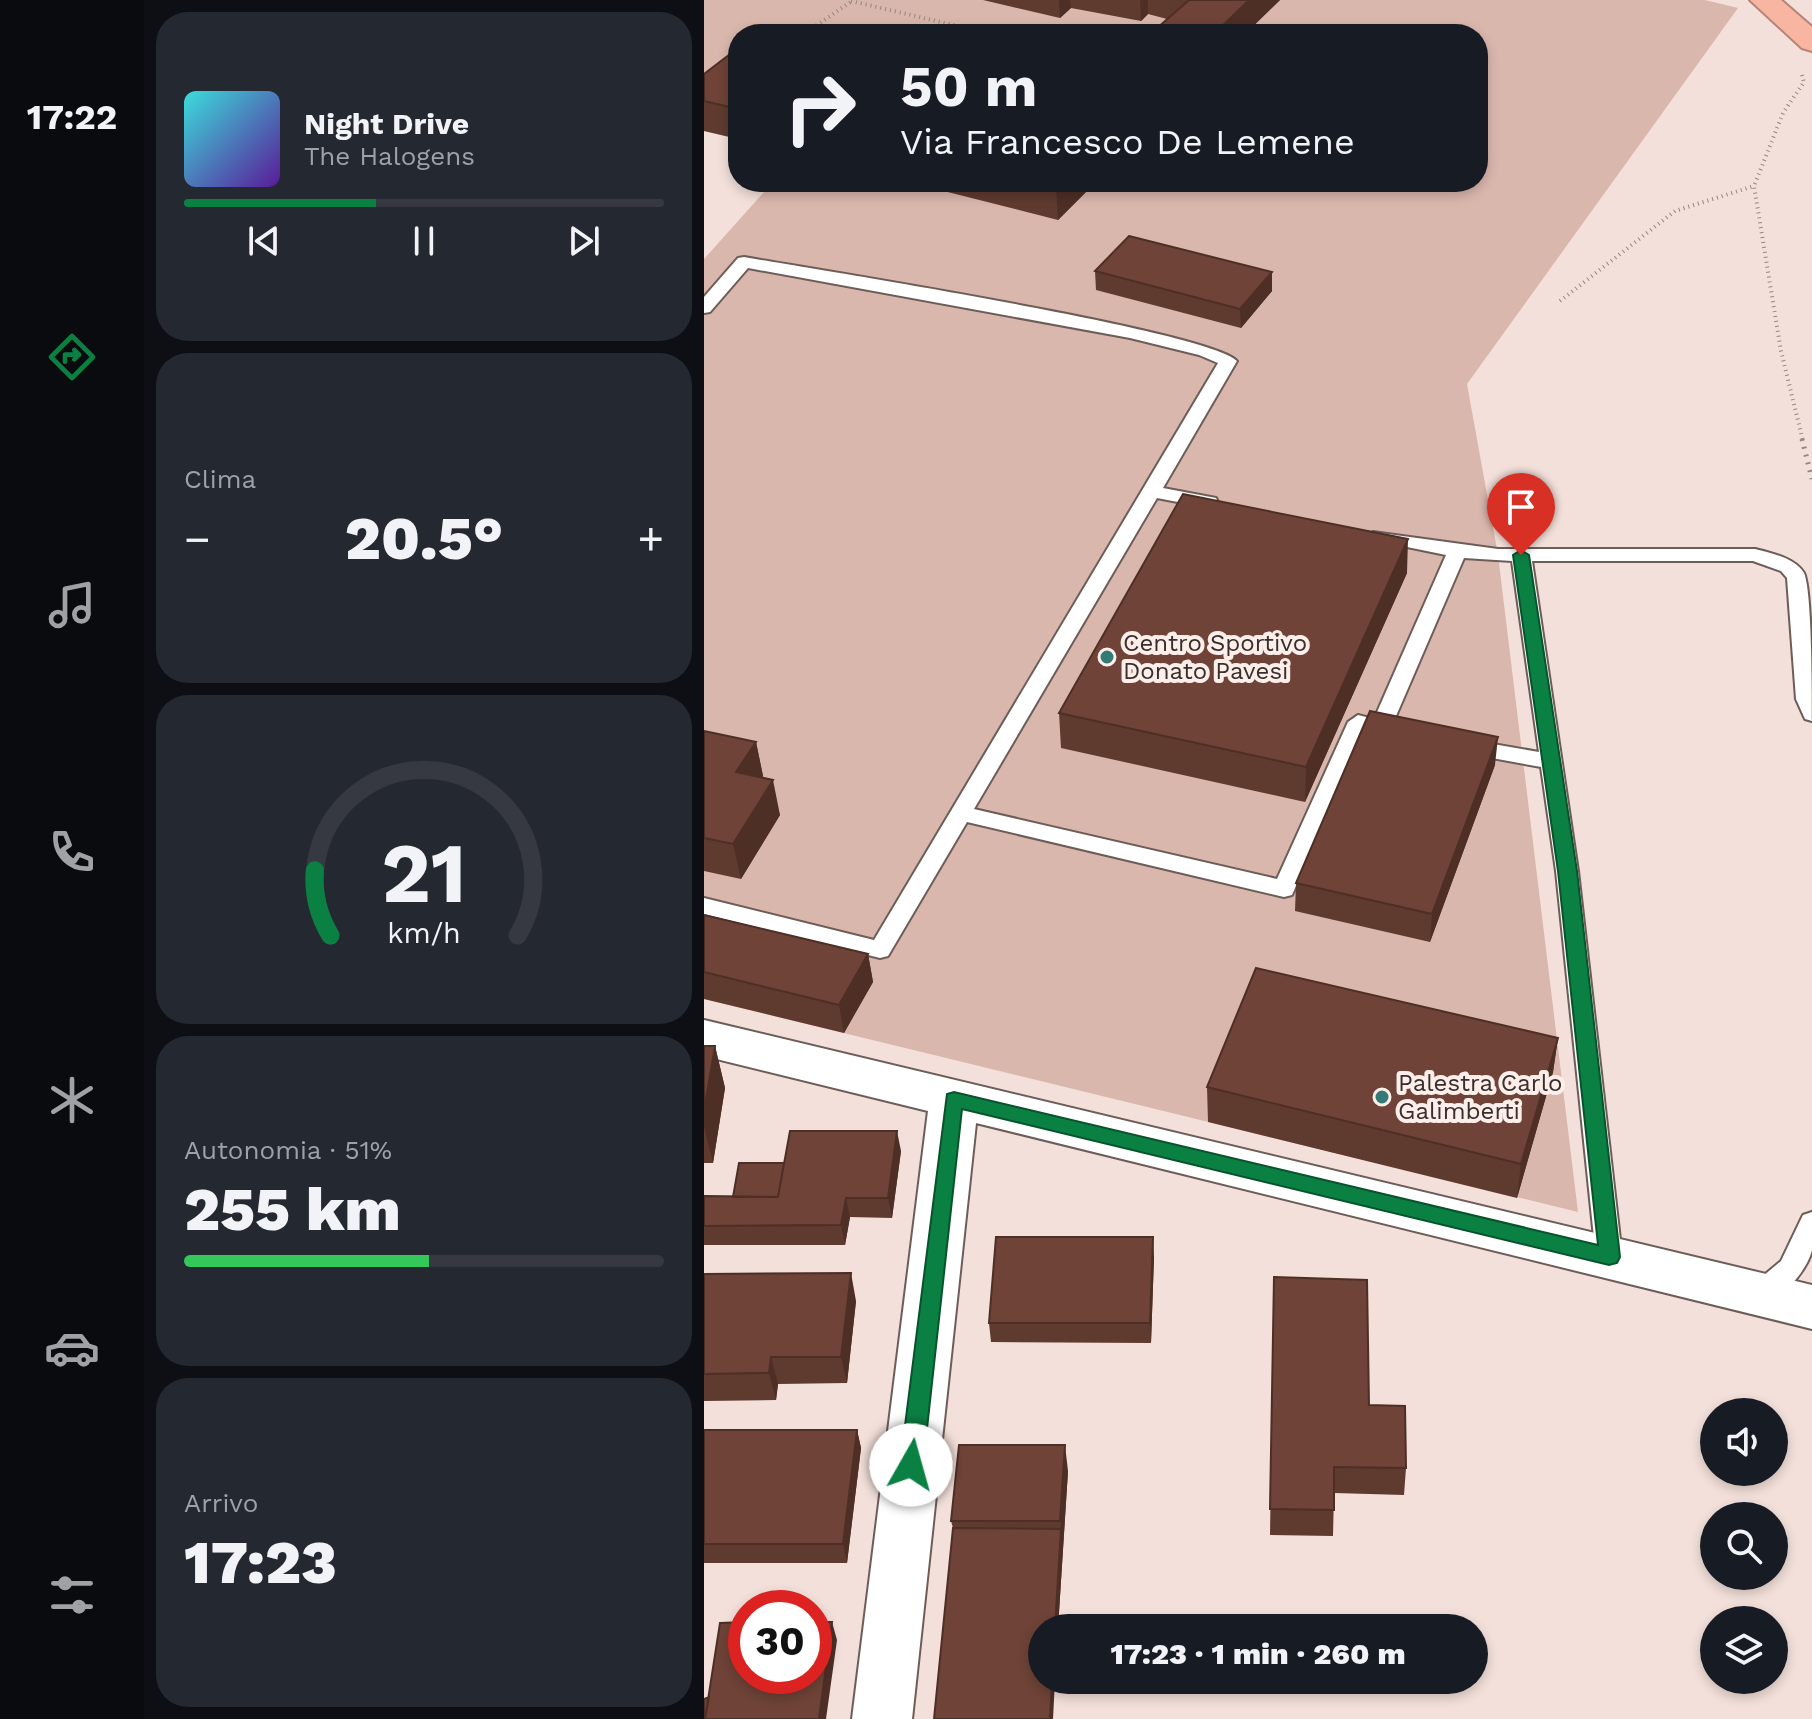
<!DOCTYPE html>
<html lang="it">
<head>
<meta charset="utf-8">
<style>
	:root { --surface:#171b24; --page:#242831; --text:#f1f3f6; --muted:#9ea1a6; --line:#363941; --accent:#0b8043 }
	body { margin:0; font-family:"Work Sans",sans-serif; background:var(--page); color:var(--text); height:100vh; display:flex; flex-direction:column; font-size:30px; white-space:nowrap }
	* { box-sizing:border-box; margin:0 }
	p { font-size:26px; color:var(--muted) }
	.icon { flex:none; width:44px; height:44px; fill:none; stroke:currentColor; stroke-width:2; stroke-linecap:round; stroke-linejoin:round }
	.map { position:relative; flex:1; overflow:hidden }
	.sheet { display:flex; flex-direction:column; gap:12px; padding:12px; background:#0d0f14; width:560px }
	.sheet>* { flex:none }
	.top-card { position:absolute; left:24px; top:24px; width:760px; height:168px; border-radius:32px; box-shadow:0 4px 12px #0003; background:#171b24; color:var(--text); overflow:hidden }
	.tools { position:absolute; left:996px; top:1398px; display:grid; gap:16px }
	.tools a { display:grid; place-items:center; width:88px; height:88px; border-radius:50%; background:var(--surface); box-shadow:0 4px 12px #0003; font-size:40px }
	.speed { position:absolute; left:24px; top:1590px; display:flex; gap:16px; font-size:40px; font-weight:700; text-align:center }
	.speed>* { display:grid; place-content:center; width:104px; height:104px; border-radius:50%; background:var(--surface); box-shadow:0 4px 12px #0003; line-height:1 }
	.speed .limit { border:12px solid #d22; background:#fff; color:#111 }
	.pin { position:absolute; display:grid; place-items:center; width:68px; height:68px; color:#fff; margin:-82px -34px; border-radius:50% 50% 50% 0; rotate:-45deg; box-shadow:0 0 8px #0007 }
	.pin .icon { rotate:45deg }
	.me { position:absolute; width:88px; margin:-44px; rotate:7deg; stroke-linejoin:round; filter:drop-shadow(0 0 6px #0008) }
	.turn { display:flex; align-items:center; gap:28px; height:168px; padding:0 40px; font-size:36px }
	.turn .icon { width:104px; height:104px; stroke-width:2.5 }
	.turn b { display:block; font-size:56px; line-height:68px }
	.big { font-size:60px; font-weight:800; line-height:1.1 }
	.sheet .card { flex:1; display:flex; flex-direction:column; justify-content:center; gap:12px; min-width:0; padding:0 28px; border-radius:32px; background:var(--page) }
	.sheet .dial { align-items:center; gap:0 }
	.dial svg { height:208px; overflow:visible; fill:none; stroke:var(--line); stroke-width:7; stroke-linecap:round; text-anchor:middle }
	.dial text { fill:var(--text); stroke:none }
	.song { display:flex; align-items:center; gap:24px }
	.cover { width:96px; height:96px; border-radius:12px; background:linear-gradient(135deg,hsl(180 70% 55%),hsl(270 70% 35%)) }
	.played { height:8px; border-radius:4px; background:linear-gradient(90deg,var(--accent) 40%,var(--line) 40%) }
	.keys { display:flex; justify-content:space-around; direction:ltr }
	.heat { display:flex; justify-content:space-between; align-items:center; font-size:44px; direction:ltr }
	.charge { height:12px; border-radius:6px; background:linear-gradient(90deg,#34c759 51%,var(--line) 0) }
	.trip { position:absolute; left:324px; top:1614px; width:460px; height:80px; border-radius:40px; background:var(--surface); box-shadow:0 4px 12px #0003; font-weight:800; line-height:80px; text-align:center }
	main { display:flex; flex:1; min-height:0 }
	.tabs { display:flex; flex-direction:column; width:144px; justify-content:space-around; align-items:center; background:#090b0e; color:var(--muted) }
	.tabs .icon { width:56px; height:56px }
	.tabs .active { color:var(--accent) }
	.tabs b { font-size:36px; color:var(--text) }
	.map>svg:first-child { display:block }
	.green { fill:#dab7ad }
	.lines { fill:none; stroke-linecap:round; stroke-linejoin:round }
	.lane-casing { stroke:#6d5d59; stroke-width:4 }
	.street-casing { stroke:#6d5d59; stroke-width:4 }
	.highway-casing { stroke:#b48678; stroke-width:4 }
	.path-far1 { stroke:#938783; stroke-width:4; stroke-dasharray:1 4; stroke-linecap:butt }
	.path { stroke:#938783; stroke-width:5; stroke-dasharray:2 6; stroke-linecap:butt }
	.lane { fill:#fff; fill-rule:evenodd }
	.street { fill:#fff; fill-rule:evenodd }
	.highway { fill:#f8b5a1; fill-rule:evenodd }
	.wall { fill:#5f3a2f }
	.shaded-wall { fill:#4e2f26 }
	.building { fill:#6f4337; stroke:#4e2f26; stroke-width:2 }
	.route { fill:#0b8043; stroke:#07532c; stroke-width:2 }
	.poi-dot { fill:#347b75; stroke:#fdeeea; stroke-width:3 }
	.labels { text-anchor:middle; dominant-baseline:central; stroke-width:8; stroke-linejoin:round; paint-order:stroke }
	.poi-label { font-size:24px; fill:#362f2d; stroke:#fdeeea; text-anchor:start }
</style>
</head>
<body>
<main>
<nav class="tabs">
<b>17:22</b>
<svg class="icon active" aria-label="directions" viewBox="0 0 24 24"><path d="M12 3l9 9-9 9-9-9zM9 14v-3h6M13 9l2 2-2 2"/></svg>
<svg class="icon" aria-label="music" viewBox="0 0 24 24"><path d="M9 18V5l10-2v13"/><circle cx="6" cy="18" r="3"/><circle cx="16" cy="16" r="3"/></svg>
<svg class="icon" aria-label="phone" viewBox="0 0 24 24"><path d="M5 4h4l2 5-3 2q2 4 5 5l2-3 5 2v4C11 20 4 13 5 4z"/></svg>
<svg class="icon" aria-label="climate" viewBox="0 0 24 24"><path d="M12 3v18M4 7l16 10M4 17L20 7"/></svg>
<svg class="icon" aria-label="car" viewBox="0 0 24 24"><path d="M5 17H2v-5l4-1 3-4h7l3 4 3 1v5h-3M9 17h6M6 11h13"/><circle cx="7" cy="17" r="2"/><circle cx="17" cy="17" r="2"/></svg>
<svg class="icon" aria-label="filters" viewBox="0 0 24 24"><path d="M4 7h16M4 17h16"/><circle cx="9" cy="7" r="2"/><circle cx="15" cy="17" r="2"/></svg>
</nav>
<section class="sheet">
<div class="card">
<div class="song"><i class="cover"></i><div><b>Night Drive</b><p>The Halogens</p></div></div>
<div class="played"></div>
<div class="keys"><svg class="icon" aria-label="previous" viewBox="0 0 24 24"><path d="M18 5L8 12l10 7zM5 5v14"/></svg><svg class="icon" aria-label="pause" viewBox="0 0 24 24"><path d="M8 5v14M16 5v14"/></svg><svg class="icon" aria-label="next" viewBox="0 0 24 24"><path d="M6 5l10 7-10 7zM19 5v14"/></svg></div>
</div>
<div class="card"><p>Clima</p>
<div class="heat"><a>−</a><b class="big">20.5°</b><a>+</a></div>
</div>
<div class="card dial"><svg viewBox="0 0 100 80">
<path d="M14 69A42 42 0 1 1 86 69"/>
<path d="M14 69A42 42 0 0 1 8 44" stroke="#0b8043"/>
<text x="50" y="56" font-size="32" font-weight="700">21</text>
<text x="50" y="72" font-size="11">km/h</text>
</svg></div>
<div class="card"><p>Autonomia · 51%</p><b class="big">255 km</b><div class="charge"></div></div>
<div class="card"><p>Arrivo</p><b class="big">17:23</b></div>
</section>
<div class="map">
<svg width="1108" height="1719" viewBox="0 0 1108 1719">
	<rect width="100%" height="100%" fill="#f3e0da"/>
	<!-- green -->
	<path class="green" d="M0 0H1001L1034 8 763 384 794 555 874 1212 0 999V259L69 182H774V34H34V139L0 131Z"/>
	<g class="lines">
		<defs>
			<path id="lane" d="M40 257C108 269 505 331 533 361L459 488 512 498 514 502 505 508 453 498 270 809 573 879 644 722 654 715 670 719 742 555 669 540 666 536 669 532 794 549H1051C1067 553 1091 558 1100 573 1108 590 1108 694 1108 721L1101 719 1092 699 1083 578 1077 571 1049 561H828L874 871 918 1257 914 1264 905 1268 896 1264 892 1257 852 871 837 767 766 754 756 747 766 740 835 752 808 561 760 558 689 723 700 730 690 737 661 730 588 895 580 897 263 822 184 956 176 958 0 914V898L170 940 514 363 495 355 426 338 44 268 6 312 0 313V297L34 258Z
				M1108 1212C1108 1224 1108 1238 1108 1250 1103 1272 1071 1310 1047 1302L1043 1294 1047 1286 1077 1261 1099 1215Z"/>
			<path id="street" d="M0 1020 1108 1285V1329L272 1123 208 1719H148L224 1111 0 1056Z"/>
			<path id="highway" d="M1046 0H1077L1108 27V51L1098 48Z"/>
		</defs>
		<!-- lane casing -->
		<use href="#lane" class="lane-casing"/>
		<!-- street casing -->
		<use href="#street" class="street-casing"/>
		<!-- highway casing -->
		<use href="#highway" class="highway-casing"/>
		<!-- path-far1 -->
		<path class="path-far1" d="M147 1 288 34
			M100 34 148 1
			M1098 75 1100 82 1079 113 1050 186 1077 351 1099 441
			M856 301 971 211 1050 186"/>
		<!-- path -->
		<path class="path" d="M1098 439 1108 479"/>
		<!-- lane -->
		<use href="#lane" class="lane"/>
		<!-- street -->
		<use href="#street" class="street"/>
		<!-- highway -->
		<use href="#highway" class="highway"/>
	</g>
	<!-- wall -->
	<path class="wall" d="M279 0H576L541 34H442L452 29 463 19 444 14 437 21 367 8 356 18Z
		M34 48V139L0 131V74Z
		M204 182H392L354 220Z
		M391 271 568 272V291L537 328 392 290Z
		M703 573 601 802 357 748 355 713Z
		M0 731 52 742 59 776 58 778 76 815 37 879 0 871Z
		M791 765 726 942 591 911 592 883Z
		M0 915 164 954 169 982 140 1033 0 999Z
		M854 1038 849 1072 813 1198 504 1122 503 1087Z
		M0 1046H11L21 1088 9 1163H0Z
		M197 1151 188 1218 146 1217 141 1245H0V1196L29 1197 80 1163Z
		M450 1257 447 1343 287 1342 285 1323Z
		M0 1274 152 1301 143 1383 74 1384 72 1400 0 1401Z
		M570 1277 665 1405 702 1468 700 1495 630 1493 629 1536 566 1535Z
		M0 1430H153L157 1448 143 1563H0Z
		M364 1471 354 1628H338L249 1528 247 1521Z"/>
	<!-- shaded-wall -->
	<path class="shaded-wall" d="M355 0H366L367 8 356 18Z
		M436 0H444V14L437 21Z
		M545 0H576L541 34H510Z
		M358 182H392L354 220 352 188Z
		M568 272V291L537 328 536 309Z
		M704 539 703 573 601 802 602 767Z
		M794 737 791 765 726 942 728 914Z
		M52 742 59 776 39 807 32 772Z
		M69 780 76 815 37 879 29 844Z
		M164 954 169 982 140 1033 135 1005Z
		M854 1038 849 1072 813 1198 817 1164Z
		M11 1046 21 1088 9 1163 0 1126V1111Z
		M193 1131 197 1151 188 1218 184 1198Z
		M142 1198 146 1217 141 1245 137 1225Z
		M449 1237 450 1257 447 1343 446 1323Z
		M147 1273 152 1301 143 1383 137 1357Z
		M67 1357 74 1384 72 1400 65 1373Z
		M153 1430 157 1448 143 1563 139 1544Z
		M361 1445 364 1471 354 1628H351Z
		M128 1622 133 1640 122 1719H115Z
		M348 1680H351L349 1719H346Z"/>
	<!-- building -->
	<path class="building" d="M485 0H545L510 34H442L448 28 452 29Z
		M34 48V109L0 101V74Z
		M329 182H358L352 188Z
		M425 236 568 272 536 309 391 271Z
		M479 494 704 539 602 767 355 713Z
		M666 711 794 737 728 914 592 883Z
		M0 731 52 742 32 772 69 780 29 844 0 838Z
		M0 915 164 954 135 1005 0 972Z
		M552 968 854 1038 817 1164 503 1087Z
		M0 1046H11L0 1111Z
		M86 1131H193L184 1198H142L137 1225 0 1226V1196L74 1197Z
		M35 1163H80L74 1197H29Z
		M292 1237H449L446 1323H285Z
		M147 1273 137 1357H67L65 1373 0 1374V1274Z
		M570 1277 663 1280 665 1405 701 1406 702 1468 630 1467V1510L566 1509Z
		M0 1430H153L139 1544H0Z
		M255 1445H361L356 1521H247Z
		M249 1528 357 1529 351 1628H338V1680H348L346 1719H230Z
		M42 1622V1676H110V1622H128L115 1719H1L16 1623Z
		M5 1697 1 1719H0V1699Z"/>
	<!-- route -->
	<path class="route" d="M817 550 825 555 873 871 916 1257 913 1263 905 1265 258 1109 219 1465 215 1472 207 1475 199 1472 196 1465 243 1094 250 1092 894 1245 854 871 809 555Z"/>
	<!-- markers -->
	<g class="poi-dot">
		<circle cx="403" cy="657" r="8"/>
		<circle cx="678" cy="1097" r="8"/>
	</g>
	<g class="labels">
		<!-- poi labels -->
		<g class="poi-label">
			<text x="419" y="643">Centro Sportivo<tspan x="419" dy="28">Donato Pavesi</tspan></text>
			<text x="694" y="1083">Palestra Carlo<tspan x="694" dy="28">Galimberti</tspan></text>
		</g>
	</g>
</svg>
<div class="tools">
<a><svg class="icon" aria-label="sound" viewBox="0 0 24 24"><path d="M4 9h4l5-4v14l-5-4H4zM17 9q2 3 0 6"/></svg></a>
<a><svg class="icon" aria-label="search" viewBox="0 0 24 24"><circle cx="10" cy="10" r="6"/><path d="M15 15l6 6"/></svg></a>
<a><svg class="icon" aria-label="layers" viewBox="0 0 24 24"><path d="M12 4l9 5-9 5-9-5zM3 14l9 5 9-5"/></svg></a>
</div>
<div class="speed"><div class="limit">30</div></div>
<div class="pin" style="left:817px;top:555px;background:#d93025"><svg class="icon" aria-label="arrive" viewBox="0 0 24 24"><path d="M6 21V4h12l-3 4 3 4H6"/></svg></div>
<svg class="me" style="left:207px;top:1465px" viewBox="-20 -20 40 40"><circle r="19" fill="#fff"/><path d="M0-13L10 11 0 6-10 11z" fill="#0b8043"/></svg>
<div class="trip">17:23 · 1 min · 260 m</div>
<div class="top-card">
<div class="turn"><svg class="icon" aria-label="right" viewBox="0 0 24 24"><path d="M7 20v-9h11M14 6l5 5-5 5"/></svg><div><b>50 m</b>Via Francesco De Lemene</div></div>
</div>
</div>
</main>
</body>
</html>
